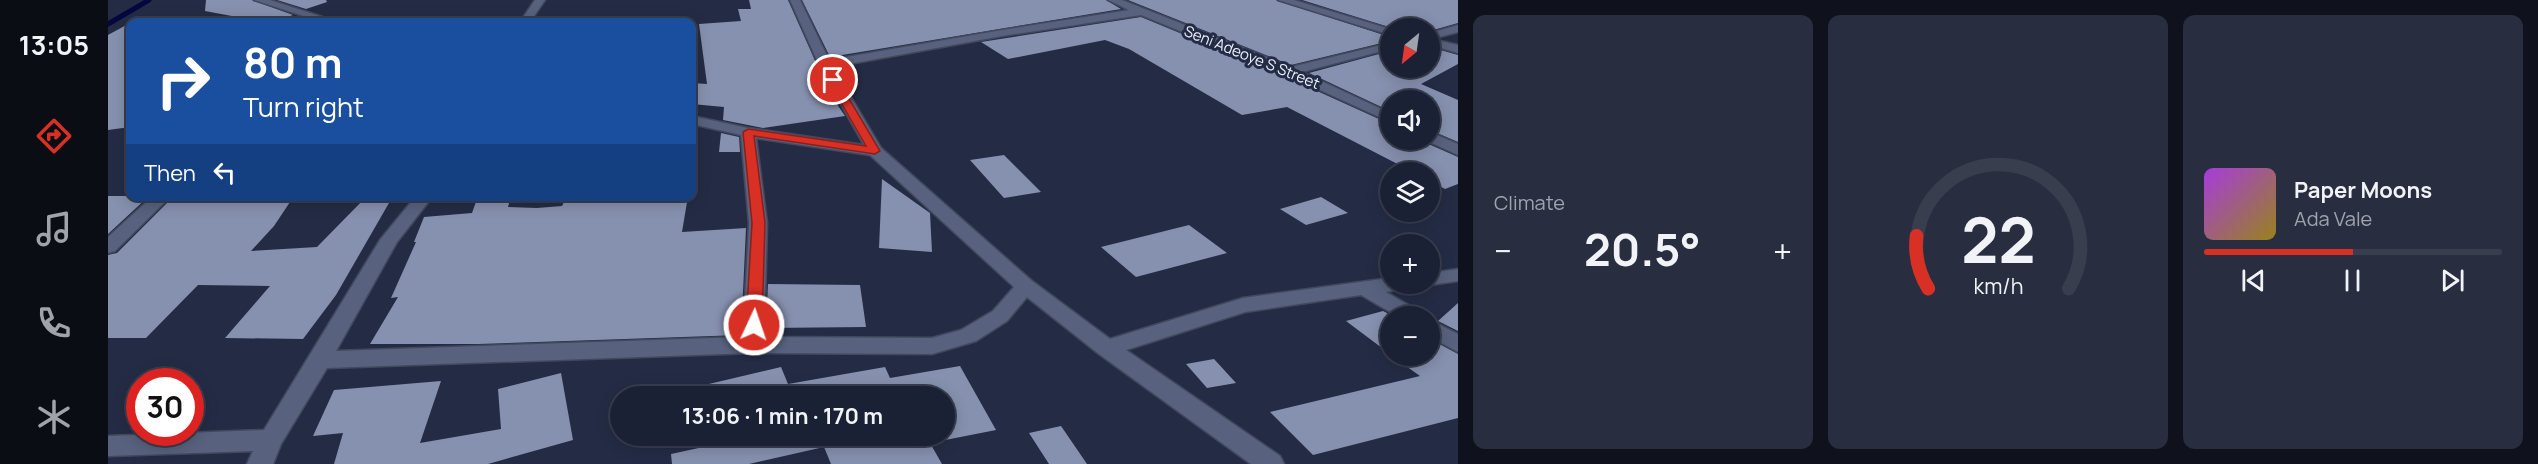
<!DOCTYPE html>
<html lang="en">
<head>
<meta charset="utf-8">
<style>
	:root { --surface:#1b2134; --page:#282e40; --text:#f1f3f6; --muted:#a0a3ac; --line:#393e4f; --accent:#d93025 }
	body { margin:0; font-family:Manrope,sans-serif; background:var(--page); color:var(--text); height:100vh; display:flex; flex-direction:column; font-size:22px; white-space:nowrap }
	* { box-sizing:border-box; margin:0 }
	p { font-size:20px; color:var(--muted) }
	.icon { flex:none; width:33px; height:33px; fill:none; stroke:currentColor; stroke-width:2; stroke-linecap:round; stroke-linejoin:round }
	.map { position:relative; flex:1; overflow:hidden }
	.sheet { display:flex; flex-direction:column; gap:15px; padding:15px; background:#0f121d; width:1080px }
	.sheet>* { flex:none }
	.guide { position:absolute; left:18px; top:18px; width:570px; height:183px; border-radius:12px; box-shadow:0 3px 15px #0003,0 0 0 2px var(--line); background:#1a4fa0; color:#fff; overflow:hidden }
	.needle { width:39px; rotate:209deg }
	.controls { position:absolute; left:1272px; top:18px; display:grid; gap:12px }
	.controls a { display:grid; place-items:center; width:60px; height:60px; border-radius:50%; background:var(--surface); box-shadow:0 3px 15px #0003,0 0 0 2px var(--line); font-size:30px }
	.speed { position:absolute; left:18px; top:368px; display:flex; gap:12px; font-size:30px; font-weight:700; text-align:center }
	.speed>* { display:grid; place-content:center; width:78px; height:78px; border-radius:50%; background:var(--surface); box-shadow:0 3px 15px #0003,0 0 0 2px var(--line); line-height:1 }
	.speed .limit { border:9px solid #d22; background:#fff; color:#111 }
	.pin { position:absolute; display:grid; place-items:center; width:51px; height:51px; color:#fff; margin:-26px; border:3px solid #fff; border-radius:50%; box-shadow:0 2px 6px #0007 }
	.me { position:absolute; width:66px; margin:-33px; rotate:3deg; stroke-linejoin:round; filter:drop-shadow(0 0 4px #0008) }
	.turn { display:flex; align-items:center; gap:21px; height:126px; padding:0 18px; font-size:27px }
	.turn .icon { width:78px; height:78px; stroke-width:2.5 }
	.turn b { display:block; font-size:42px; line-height:51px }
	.then { display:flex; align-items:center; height:57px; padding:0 18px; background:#0003; gap:12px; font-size:22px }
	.big { font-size:45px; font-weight:700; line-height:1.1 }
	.sheet .widget { flex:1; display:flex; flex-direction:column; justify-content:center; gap:9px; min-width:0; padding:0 21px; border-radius:12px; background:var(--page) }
	.sheet .dial { align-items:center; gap:0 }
	.dial svg { height:156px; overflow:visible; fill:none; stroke:var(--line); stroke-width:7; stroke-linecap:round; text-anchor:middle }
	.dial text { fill:var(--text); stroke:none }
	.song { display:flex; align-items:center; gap:18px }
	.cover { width:72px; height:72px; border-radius:9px; background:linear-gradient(135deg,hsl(280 70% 55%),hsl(50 70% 35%)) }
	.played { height:6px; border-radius:3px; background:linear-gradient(90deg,var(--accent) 50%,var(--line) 50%) }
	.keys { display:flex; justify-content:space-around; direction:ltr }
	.heat { display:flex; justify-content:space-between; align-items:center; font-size:33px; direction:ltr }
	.sheet .tiles { flex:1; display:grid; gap:15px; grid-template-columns:repeat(3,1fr) }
	.trip { position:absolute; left:502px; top:386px; width:345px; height:60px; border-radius:30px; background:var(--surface); box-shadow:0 3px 15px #0003,0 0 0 2px var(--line); font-weight:700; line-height:60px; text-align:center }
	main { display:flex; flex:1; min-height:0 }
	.tab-bar { display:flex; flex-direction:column; width:108px; justify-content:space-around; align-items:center; background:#0b0d15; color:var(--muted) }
	.tab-bar .icon { width:42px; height:42px }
	.tab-bar .current { color:var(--accent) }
	.tab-bar b { font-size:27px; color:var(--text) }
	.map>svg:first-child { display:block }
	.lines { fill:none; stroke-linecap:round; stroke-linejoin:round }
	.stream { stroke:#050740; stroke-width:5 }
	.building { fill:#8691af }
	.street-casing { stroke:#42495e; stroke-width:3 }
	.street { fill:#58627e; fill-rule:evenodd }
	.route { fill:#d93025; stroke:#8d1f18; stroke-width:1.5 }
	.labels { text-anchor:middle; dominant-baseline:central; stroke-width:6; stroke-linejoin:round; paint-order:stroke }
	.far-street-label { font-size:15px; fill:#ebf0fe; stroke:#242c45 }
</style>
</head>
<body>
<main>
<nav class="tab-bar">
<b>13:05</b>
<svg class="icon current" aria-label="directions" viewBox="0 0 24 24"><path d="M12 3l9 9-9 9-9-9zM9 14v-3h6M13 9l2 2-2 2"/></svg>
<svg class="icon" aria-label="music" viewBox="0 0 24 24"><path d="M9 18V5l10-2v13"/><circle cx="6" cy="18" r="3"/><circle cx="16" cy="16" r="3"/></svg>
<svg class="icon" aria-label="phone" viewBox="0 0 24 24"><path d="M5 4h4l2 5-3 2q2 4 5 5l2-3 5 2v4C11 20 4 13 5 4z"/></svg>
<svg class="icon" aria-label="climate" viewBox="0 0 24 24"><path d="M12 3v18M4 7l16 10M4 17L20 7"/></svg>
</nav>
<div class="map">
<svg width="1350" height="464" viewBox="0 0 1350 464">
	<rect width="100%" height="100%" fill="#242c45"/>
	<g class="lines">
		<!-- stream -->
		<path class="stream" d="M0 24 41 0"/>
	</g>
	<!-- building -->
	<path class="building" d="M98 0H144L185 15 165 22H156L97 11Z
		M169 0H218L219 2 198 9Z
		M641 0H680L709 65 703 66 737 116 655 128 615 120 616 107 584 104V83L599 84 591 24 633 21 630 9H643Z
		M694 0H998L1013 9 722 57Z
		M1020 0H1168L1282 37V41L1183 65Z
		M1194 0H1350V23L1322 31V28H1284Z
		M1033 17 1176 76 1282 124V140H1315L1316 142 1350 157V184L1337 189 1322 181V172H1305L1179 107 1134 115 1021 49 997 40 900 59 873 42Z
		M22 23V127L0 130V35Z
		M1322 47 1350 55V64L1313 84 1350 100V142L1322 130V100H1282V111L1201 73 1282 51V68H1322Z
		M613 133 631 137 632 152H611Z
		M896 155 933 192 896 198 862 160Z
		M774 179 822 213 824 252 771 248Z
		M0 196H41L0 234Z
		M130 196H186L166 226 143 251 209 247 259 196H285L228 295 195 339 117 338 162 286 90 285 38 338H0V255L9 253 60 202Z
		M370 196H403L400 207 429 208 454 206 459 196H580L574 232 638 228 633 335 370 344H262L290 297 283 298 308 242H306L316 217 364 213Z
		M1213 197 1240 213 1198 225 1172 209Z
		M1081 225 1119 253 1028 277 993 247Z
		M660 284 752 285 758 327 658 328Z
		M1350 303V331L1330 321Z
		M1275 311 1285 316H1282V354L1238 321Z
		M1322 339 1350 354V418L1205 455 1162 412 1312 376 1284 356H1322Z
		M1106 359 1128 383 1099 388 1078 364Z
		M852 366 888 430 822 443 834 464H723L716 447 641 464H564L563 454 651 435H837V396H589L588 387 673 367 680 384 777 367 782 378Z
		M453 373 465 440 380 464H226L235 433 205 436 226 390 333 381 312 443 393 429 390 389Z
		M953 426 979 464H941L921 433Z"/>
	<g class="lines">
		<defs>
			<path id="street" d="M146 0H162L230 22H214Z
				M427 0H437L422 22H412Z
				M682 0H692L721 60 894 30 1021 10 1000 0H1014L1183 67 1282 43V49L1194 72 1282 113V122L1177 74 1033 15 894 36 725 67 773 148 924 281 1002 339 1135 298 1282 278V284H1298L1295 289 1278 292 1311 311 1314 316H1289L1253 295 1137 312 1018 350 1172 456 1176 464H1143L991 354 919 297 899 321 868 341 824 354 645 353 219 368 173 444 165 464H139L145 451 0 456V436L156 430 272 240 308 196H325L289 242 228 351 635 337 641 223 633 135 584 124V116L640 128 756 145 711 65ZM648 138 762 155 906 287 885 311 853 330 824 338 656 337 659 223Z
				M1170 0H1186L1282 29V35Z
				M1350 25V32L1324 39 1350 45V53L1322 45V33Z
				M1322 132 1350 144V155L1317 140H1322Z
				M45 196H63L7 251 0 253V237Z
				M1350 269V281L1322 285 1315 284H1322V273Z
				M1322 320 1350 334V352L1322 337Z"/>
		</defs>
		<!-- street casing -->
		<use href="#street" class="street-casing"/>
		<!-- street -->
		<use href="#street" class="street"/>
	</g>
	<!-- route -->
	<path class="route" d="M725 77 730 80 772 151 767 154 646 136 657 223 654 325 652 329H640L638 325 644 223 635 132 640 129 758 146 720 80Z"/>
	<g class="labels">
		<!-- far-street labels -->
		<g class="far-street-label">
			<text transform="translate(1144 57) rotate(22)">Seni Adeoye S Street</text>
		</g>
	</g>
</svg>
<div class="controls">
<a><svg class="needle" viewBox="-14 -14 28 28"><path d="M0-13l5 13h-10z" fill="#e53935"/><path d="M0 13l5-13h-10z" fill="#a0a3ac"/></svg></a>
<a><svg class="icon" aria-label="sound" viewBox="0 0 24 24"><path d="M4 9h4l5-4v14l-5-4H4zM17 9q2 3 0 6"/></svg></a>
<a><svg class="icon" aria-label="layers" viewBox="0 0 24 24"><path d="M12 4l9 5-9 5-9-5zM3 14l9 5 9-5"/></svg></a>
<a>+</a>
<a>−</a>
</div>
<div class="speed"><div class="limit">30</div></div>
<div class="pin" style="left:725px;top:80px;background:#d93025"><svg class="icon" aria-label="arrive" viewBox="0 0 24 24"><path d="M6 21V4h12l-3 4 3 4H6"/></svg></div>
<svg class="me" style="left:646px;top:325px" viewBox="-20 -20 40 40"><circle r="17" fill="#d93025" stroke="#fff" stroke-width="3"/><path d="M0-11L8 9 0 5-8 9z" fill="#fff"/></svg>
<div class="trip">13:06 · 1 min · 170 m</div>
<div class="guide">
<div class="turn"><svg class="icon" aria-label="right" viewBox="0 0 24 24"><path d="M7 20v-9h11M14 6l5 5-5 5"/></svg><div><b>80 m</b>Turn right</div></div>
<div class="then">Then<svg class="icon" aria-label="left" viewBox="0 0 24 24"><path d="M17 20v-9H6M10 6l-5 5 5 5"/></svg></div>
</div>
</div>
<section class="sheet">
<div class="tiles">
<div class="widget"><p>Climate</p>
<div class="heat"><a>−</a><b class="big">20.5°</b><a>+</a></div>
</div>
<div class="widget dial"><svg viewBox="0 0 100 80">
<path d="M14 69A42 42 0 1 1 86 69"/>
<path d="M14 69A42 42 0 0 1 8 42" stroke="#d93025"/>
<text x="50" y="56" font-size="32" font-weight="700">22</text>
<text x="50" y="72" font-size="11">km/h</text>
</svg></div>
<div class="widget">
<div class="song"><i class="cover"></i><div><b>Paper Moons</b><p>Ada Vale</p></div></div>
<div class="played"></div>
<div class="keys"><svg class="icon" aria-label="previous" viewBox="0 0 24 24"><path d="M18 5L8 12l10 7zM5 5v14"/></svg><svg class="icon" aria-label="pause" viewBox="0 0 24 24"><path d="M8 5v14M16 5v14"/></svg><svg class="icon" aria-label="next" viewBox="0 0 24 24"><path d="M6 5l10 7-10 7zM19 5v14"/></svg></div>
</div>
</div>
</section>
</main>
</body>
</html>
